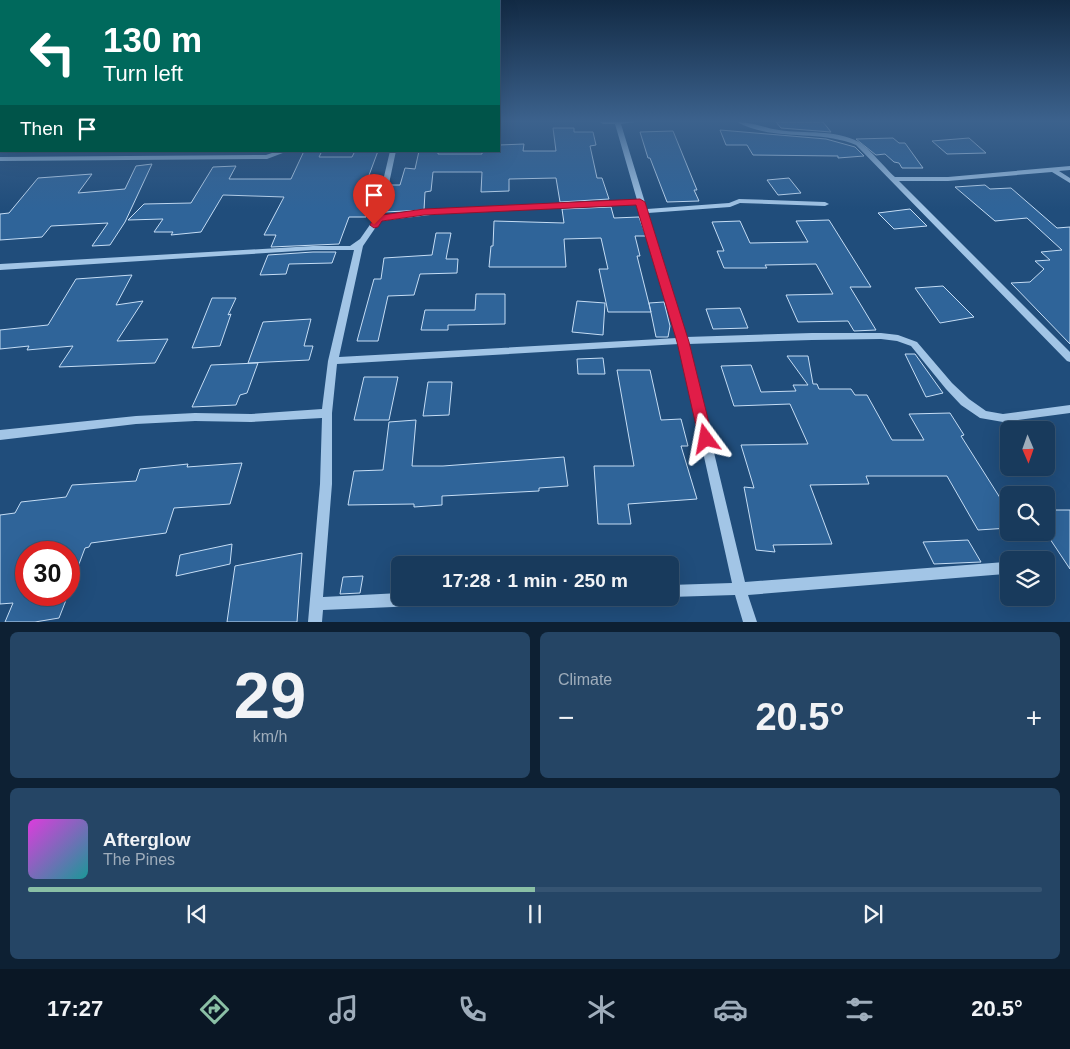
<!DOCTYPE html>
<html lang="en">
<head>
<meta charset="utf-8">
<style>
	:root { --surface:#183a5c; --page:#254565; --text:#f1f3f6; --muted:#9fadbb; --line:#365472; --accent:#8abfa5 }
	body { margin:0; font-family:Helvetica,sans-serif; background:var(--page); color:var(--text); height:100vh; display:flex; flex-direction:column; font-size:19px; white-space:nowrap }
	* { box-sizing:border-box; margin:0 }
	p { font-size:16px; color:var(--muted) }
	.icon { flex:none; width:28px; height:28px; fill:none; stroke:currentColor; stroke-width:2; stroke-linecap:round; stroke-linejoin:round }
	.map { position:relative; height:622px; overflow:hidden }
	.drawer { display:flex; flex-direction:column; gap:10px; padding:10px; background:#0d2033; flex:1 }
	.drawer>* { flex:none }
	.guide { position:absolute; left:0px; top:0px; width:500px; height:152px; box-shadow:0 5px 20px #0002,0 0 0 1px var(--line); background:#00695c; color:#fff; overflow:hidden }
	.needle { width:32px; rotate:178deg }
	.controls { position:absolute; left:1000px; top:421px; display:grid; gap:10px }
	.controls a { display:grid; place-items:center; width:55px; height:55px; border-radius:8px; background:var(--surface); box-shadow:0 5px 20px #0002,0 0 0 1px var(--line); font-size:25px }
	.speed { position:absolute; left:15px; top:541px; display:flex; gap:10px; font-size:25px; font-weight:700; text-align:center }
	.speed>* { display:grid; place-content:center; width:65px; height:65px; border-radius:50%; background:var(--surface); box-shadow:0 5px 20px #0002,0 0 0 1px var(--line); line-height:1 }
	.speed .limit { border:8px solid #d22; background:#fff; color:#111 }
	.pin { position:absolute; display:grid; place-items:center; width:42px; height:42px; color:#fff; margin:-51px -21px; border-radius:50% 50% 50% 0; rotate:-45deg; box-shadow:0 0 5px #0007 }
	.pin .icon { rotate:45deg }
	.me { position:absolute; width:55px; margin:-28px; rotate:347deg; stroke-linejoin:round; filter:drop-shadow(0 0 4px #0008) }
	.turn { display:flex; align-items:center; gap:18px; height:105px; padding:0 20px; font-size:22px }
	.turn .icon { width:65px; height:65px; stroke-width:2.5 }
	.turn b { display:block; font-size:35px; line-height:42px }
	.then { display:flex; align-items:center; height:48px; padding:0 20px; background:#0003; gap:10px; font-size:19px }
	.big { font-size:38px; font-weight:700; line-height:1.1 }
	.drawer .widget { flex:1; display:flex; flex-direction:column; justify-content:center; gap:8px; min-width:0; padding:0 18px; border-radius:8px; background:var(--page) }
	.drawer .dial { align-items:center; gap:0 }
	.dial b { font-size:65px; line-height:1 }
	.song { display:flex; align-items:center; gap:15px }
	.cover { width:60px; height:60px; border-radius:8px; background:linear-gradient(135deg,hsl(300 70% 55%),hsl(180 70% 35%)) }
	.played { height:5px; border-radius:2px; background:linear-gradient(90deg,var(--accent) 50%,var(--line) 50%) }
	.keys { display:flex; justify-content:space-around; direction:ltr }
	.heat { display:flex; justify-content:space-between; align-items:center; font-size:28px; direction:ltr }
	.drawer .tiles { flex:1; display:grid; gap:10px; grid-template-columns:1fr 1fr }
	.widget:last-child { grid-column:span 2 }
	.trip { position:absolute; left:391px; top:556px; width:288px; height:50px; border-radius:8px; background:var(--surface); box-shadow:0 5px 20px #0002,0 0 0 1px var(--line); font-weight:700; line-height:50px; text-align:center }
	.tabs { display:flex; height:80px; justify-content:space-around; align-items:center; background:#0a1725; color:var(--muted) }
	.tabs .icon { width:35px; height:35px }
	.tabs .current { color:var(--accent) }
	.tabs b { font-size:22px; color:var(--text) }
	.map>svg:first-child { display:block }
	.building { fill:#2f6499; stroke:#c5ddf5 }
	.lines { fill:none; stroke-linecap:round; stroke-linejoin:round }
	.minor { fill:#a2c5e6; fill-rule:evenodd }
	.route { fill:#e11d48; stroke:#92132f }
</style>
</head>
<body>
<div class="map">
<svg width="1070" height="622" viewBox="0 0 1070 622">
	<rect width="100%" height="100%" fill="#204d7b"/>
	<!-- building -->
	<path class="building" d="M776 122H823L831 132 781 128Z
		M553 128H574V132H593L596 145 590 146 597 178H602L609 199 560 202 556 178 509 179V191L481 192 482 172H433L431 191 425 192 424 210 385 212 391 185H400L405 168 415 169 419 151H438V154H482V151H499V145L524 144 523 151H556Z
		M720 130 826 139 855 147 864 156 838 158V156L753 155 747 145H726Z
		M673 131 697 190H694L699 201 667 202 650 158H648L640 132Z
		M893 138 899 143H905L923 168H902L899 163 894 162 885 154 876 155 856 139Z
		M969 138 986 153 947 154 932 141Z
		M304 151H322L319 157H352L355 151H378L365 186H380L374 213H367L366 217H349L339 244 271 247 276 235H264L284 197 223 195 201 232 171 235 173 232H154L163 219 128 220 144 204 191 203 213 167 236 166 229 179H291Z
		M152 164 125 222 110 245 92 246 108 223 51 226 42 237 0 240V214L9 213 38 178 92 174 78 193 125 189 136 166Z
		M789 178 801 193 778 195 767 180Z
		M985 185 990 189 1011 188 1057 228 1070 227V344L1011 283 1030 282 1044 269 1035 261 1050 260 1041 252 1062 250 1027 218 995 221 955 187Z
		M611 207 614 218 639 217 646 236H635L640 256H637L651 312H608L599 269H608L601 238 564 239 566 267H489L491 246H493L494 221 564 223 562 209Z
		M910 209 927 226 894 229 878 213Z
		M829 220 871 287H850L876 330 854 331 848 321 798 322 786 295 833 294 816 264 765 265 767 268H724L717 251H724L712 222 740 221 750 243 808 242 796 221Z
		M436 233H451L446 259H458L457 273 420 274 414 295 388 296 378 341H357L374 279H381L384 258 432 255Z
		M313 252H336L332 263 289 264 286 274 260 275 268 255Z
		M132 275 116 305 143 301 117 341 168 339 155 363 59 367 73 346 27 350 29 346 0 349V330L48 325 76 279Z
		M943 286 974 317 940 323 915 288Z
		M476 294H505V324L448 325V330H421L425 310H475Z
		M212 298H236L228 315 231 314 220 346 192 348Z
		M577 301 605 303 603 335 572 332Z
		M664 302 670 326 668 337H656L649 303Z
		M740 308 748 328 713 329 706 309Z
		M311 319 304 346H313L309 360 248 363 263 322Z
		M905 354H915L943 393 926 397Z
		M787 356H808L813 384H817L819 389H851L855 395H867L892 440H924L909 414 950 413 964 435 961 436 1009 512V528L978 530 947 476H866L869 484 810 485 832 544 773 545 775 552 756 550 744 487 754 488 741 445 808 444 790 404 734 406 721 366 751 365 761 392 796 391 793 385H808Z
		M603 358 605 374H578L577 359Z
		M258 363 247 393 240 395 236 405 192 407 211 365Z
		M617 370H650L661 420 681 419 688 446H681L697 499 628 504 631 524H598L594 466H634Z
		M364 377H398L389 420H354Z
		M428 382H452L449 415 423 416Z
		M416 420 412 466H443L564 457 568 486 539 488V491L442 496V505L414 507V504L348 505 354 471 383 470 389 422Z
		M242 463 230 504 174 508 166 533 91 543 89 547 85 548 70 588 69 549 26 552V595H68L59 618 35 622H5L13 603 0 604V515L15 513 21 502 66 497 72 485 136 481 140 469 188 464 187 467Z
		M1046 510H1070V569L1046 533Z
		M968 540 981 562 934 564 923 542Z
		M232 544 230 564 176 576 180 555Z
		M302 553 297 622H227L235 566Z
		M363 576 360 593 340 594 343 577Z"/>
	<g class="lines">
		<!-- minor -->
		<path class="minor" d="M600 122H635L621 124 647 209 729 203 739 199 825 202 829 204 825 206 740 203 730 207 648 213 686 337 812 333H881L898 335 917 342 952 383 969 399 986 411 1003 414 1070 405V413L1003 422 980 418 961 405 946 389 911 346 897 341 881 339 812 340 688 344 745 582 1005 562 1009 563V573L1005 574 748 595 757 622H743L735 595 670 597V585L732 583 679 344 337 364 332 413V484L323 597 400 593V598H447L445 603 440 605 323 610 322 622H308L320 484 322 418 251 422 195 421 136 424 0 440V430L136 416 195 413 251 414 322 409 328 361 354 250H313L0 270V264L313 246H350L360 239 374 219 390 151H396L382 216 455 208 637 200 615 124H603ZM639 204 677 338 339 357 363 246 380 221 455 212Z
			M737 122C752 122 765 128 779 130 805 134 835 129 859 142 869 148 885 168 895 177H948L1070 166V170L1059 171 1070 178V183L1052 172 948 181H899L1070 352V362L1067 361 856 145C818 129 774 142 737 122Z
			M278 151H288L267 159 0 161V157L266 155Z"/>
	</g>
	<!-- sky -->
	<linearGradient id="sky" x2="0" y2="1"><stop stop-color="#122a44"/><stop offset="0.58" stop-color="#3c628d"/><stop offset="1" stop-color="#3c628d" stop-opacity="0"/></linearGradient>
	<rect width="1070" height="209" fill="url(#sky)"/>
	<!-- route -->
	<path class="route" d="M640 199 645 202 689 342 713 439 711 443H701L699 439 677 342 636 205 424 215 382 221 378 227 374 228 370 225 375 216 424 209Z"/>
</svg>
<div class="controls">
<a><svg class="needle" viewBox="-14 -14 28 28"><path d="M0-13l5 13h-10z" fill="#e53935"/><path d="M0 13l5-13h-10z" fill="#9fadbb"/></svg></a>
<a><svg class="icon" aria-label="search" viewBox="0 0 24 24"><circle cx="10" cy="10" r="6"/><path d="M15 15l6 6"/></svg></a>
<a><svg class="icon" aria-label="layers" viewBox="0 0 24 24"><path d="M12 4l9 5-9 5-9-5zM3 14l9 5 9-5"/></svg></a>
</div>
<div class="speed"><div class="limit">30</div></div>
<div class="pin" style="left:374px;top:225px;background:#d93025"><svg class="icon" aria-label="arrive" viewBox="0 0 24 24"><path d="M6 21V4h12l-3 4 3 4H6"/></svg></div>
<svg class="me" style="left:706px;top:439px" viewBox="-20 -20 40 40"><path d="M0-17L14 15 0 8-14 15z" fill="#e11d48" stroke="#fff" stroke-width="4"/></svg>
<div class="trip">17:28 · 1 min · 250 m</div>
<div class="guide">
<div class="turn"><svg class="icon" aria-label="left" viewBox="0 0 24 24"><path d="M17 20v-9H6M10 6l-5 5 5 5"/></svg><div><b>130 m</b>Turn left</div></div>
<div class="then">Then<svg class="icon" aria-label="arrive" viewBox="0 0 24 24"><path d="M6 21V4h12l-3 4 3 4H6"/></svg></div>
</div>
</div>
<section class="drawer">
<div class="tiles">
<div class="widget dial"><b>29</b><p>km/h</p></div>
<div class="widget"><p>Climate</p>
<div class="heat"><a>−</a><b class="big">20.5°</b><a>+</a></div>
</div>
<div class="widget">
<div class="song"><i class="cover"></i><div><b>Afterglow</b><p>The Pines</p></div></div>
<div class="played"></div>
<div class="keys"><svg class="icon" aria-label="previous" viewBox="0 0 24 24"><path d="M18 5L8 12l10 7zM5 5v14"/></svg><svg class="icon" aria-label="pause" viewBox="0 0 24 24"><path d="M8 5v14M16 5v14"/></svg><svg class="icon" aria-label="next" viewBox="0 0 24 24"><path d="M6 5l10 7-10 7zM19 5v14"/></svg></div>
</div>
</div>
</section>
<nav class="tabs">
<b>17:27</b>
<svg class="icon current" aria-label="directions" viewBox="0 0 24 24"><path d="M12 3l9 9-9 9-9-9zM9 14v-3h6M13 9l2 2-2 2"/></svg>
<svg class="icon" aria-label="music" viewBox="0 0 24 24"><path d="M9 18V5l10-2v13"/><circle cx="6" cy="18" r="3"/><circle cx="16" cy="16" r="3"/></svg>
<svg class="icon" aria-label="phone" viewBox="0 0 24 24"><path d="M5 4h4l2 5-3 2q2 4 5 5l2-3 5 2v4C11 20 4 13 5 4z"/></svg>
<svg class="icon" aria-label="climate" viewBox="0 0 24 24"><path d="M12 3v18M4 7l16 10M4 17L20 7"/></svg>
<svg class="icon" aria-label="car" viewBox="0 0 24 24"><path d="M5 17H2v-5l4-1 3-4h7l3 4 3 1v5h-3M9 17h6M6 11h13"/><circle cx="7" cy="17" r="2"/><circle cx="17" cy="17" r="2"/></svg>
<svg class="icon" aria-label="filters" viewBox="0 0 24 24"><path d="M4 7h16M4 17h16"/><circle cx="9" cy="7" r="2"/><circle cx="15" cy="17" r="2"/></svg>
<b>20.5°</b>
</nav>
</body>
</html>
